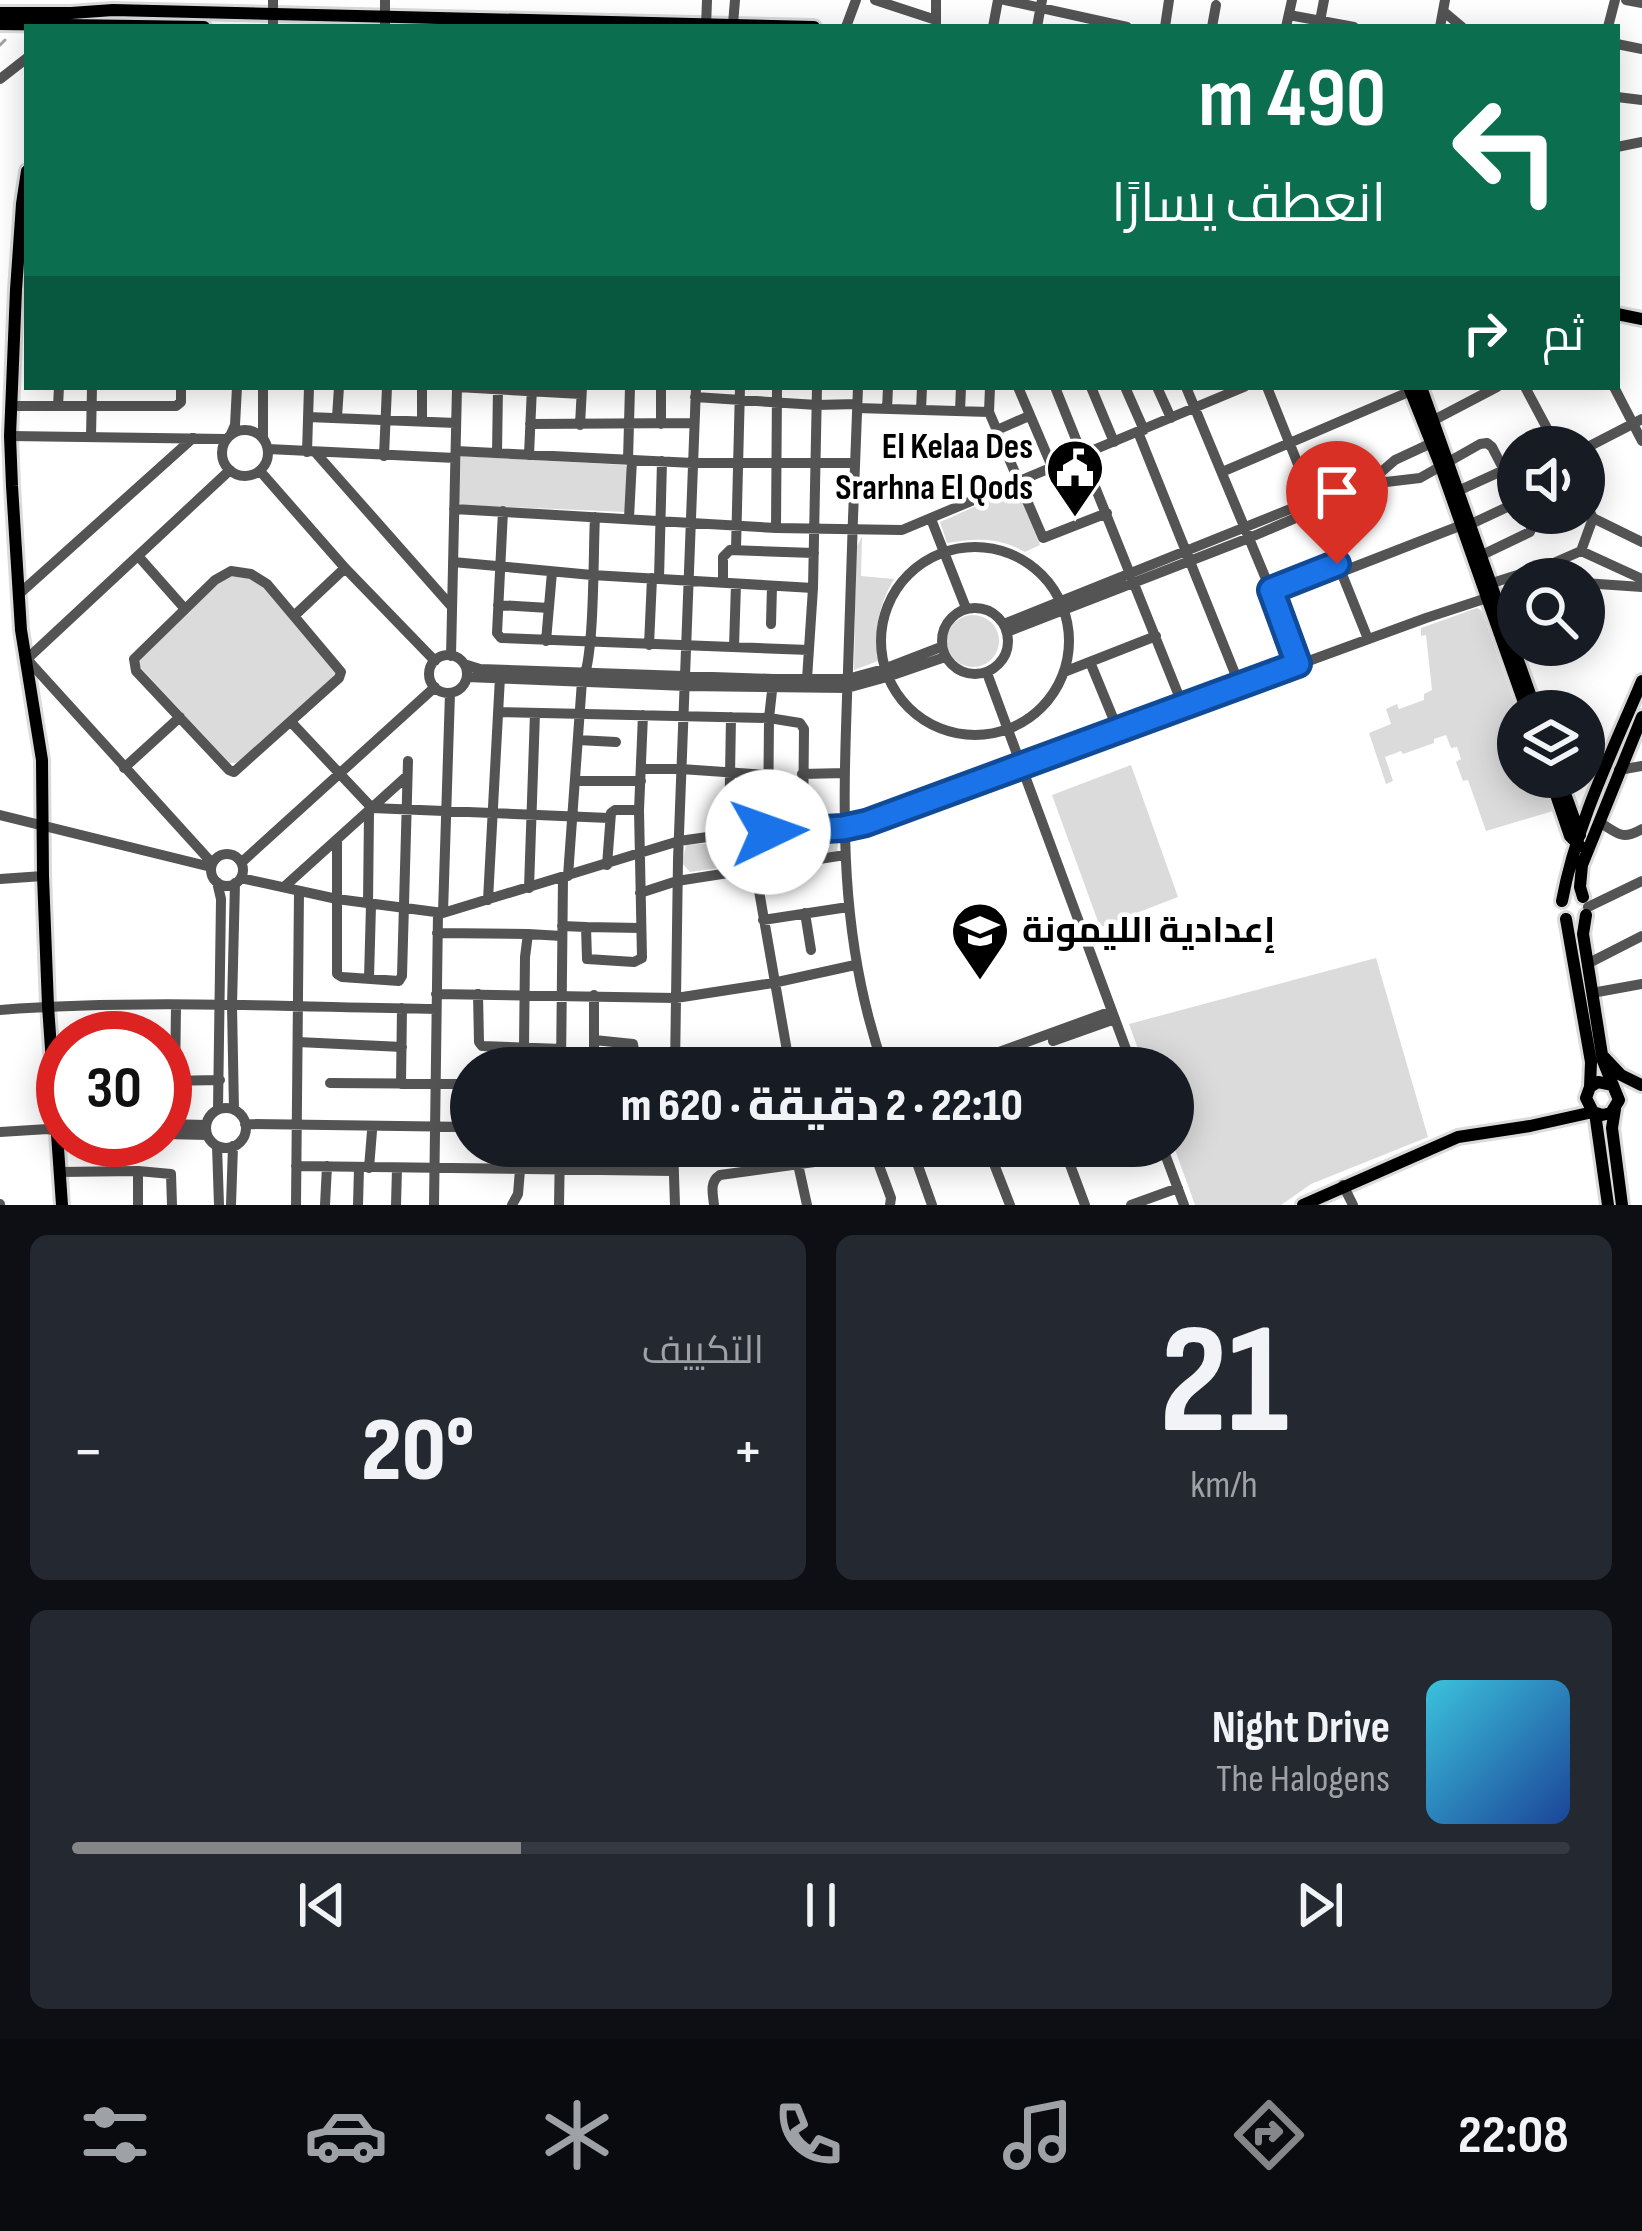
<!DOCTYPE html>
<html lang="ar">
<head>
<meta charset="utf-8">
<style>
	:root { --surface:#171b24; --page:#242831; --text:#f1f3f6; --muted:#9ea1a6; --line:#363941; --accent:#858687 }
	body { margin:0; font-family:"Sofia Sans Condensed",Cairo,sans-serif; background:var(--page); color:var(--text); direction:rtl; height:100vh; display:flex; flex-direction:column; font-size:45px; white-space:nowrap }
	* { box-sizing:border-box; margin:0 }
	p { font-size:39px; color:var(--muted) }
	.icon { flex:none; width:66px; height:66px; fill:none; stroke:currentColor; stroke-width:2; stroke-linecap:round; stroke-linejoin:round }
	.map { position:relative; height:1205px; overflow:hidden; direction:ltr }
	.details { display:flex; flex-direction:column; gap:30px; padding:30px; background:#0d0f14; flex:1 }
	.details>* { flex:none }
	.top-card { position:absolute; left:24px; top:24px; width:1596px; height:366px; border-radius:0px; box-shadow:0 6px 30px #0003; direction:rtl; background:#0b6e4f; color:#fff; overflow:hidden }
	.controls { position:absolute; left:1497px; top:426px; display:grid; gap:24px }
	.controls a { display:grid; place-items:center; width:108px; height:108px; border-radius:50%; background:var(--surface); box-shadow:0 6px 30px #0003; font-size:60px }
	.speed { position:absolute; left:36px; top:1011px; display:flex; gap:24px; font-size:60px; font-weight:700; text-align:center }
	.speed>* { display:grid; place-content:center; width:156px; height:156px; border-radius:50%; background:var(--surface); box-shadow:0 6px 30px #0003; line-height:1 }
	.speed .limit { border:18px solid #d22; background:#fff; color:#111 }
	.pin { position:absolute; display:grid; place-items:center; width:102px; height:102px; color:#fff; margin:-123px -51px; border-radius:50% 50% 50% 0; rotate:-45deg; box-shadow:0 0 12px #0007 }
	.pin .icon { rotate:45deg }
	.me { position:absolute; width:132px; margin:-66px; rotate:87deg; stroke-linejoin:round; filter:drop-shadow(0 0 9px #0008) }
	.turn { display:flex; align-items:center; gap:42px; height:252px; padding:0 36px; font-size:54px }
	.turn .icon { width:156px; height:156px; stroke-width:2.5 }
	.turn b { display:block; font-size:84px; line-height:102px }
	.then { display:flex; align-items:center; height:114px; padding:0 36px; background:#0003; gap:24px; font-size:45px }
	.big { font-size:90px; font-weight:800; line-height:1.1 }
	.details .widget { flex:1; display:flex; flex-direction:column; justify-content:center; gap:18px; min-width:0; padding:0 42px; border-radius:18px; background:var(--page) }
	.details .dial { align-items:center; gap:0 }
	.dial b { font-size:156px; line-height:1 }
	.song { display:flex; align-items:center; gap:36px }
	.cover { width:144px; height:144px; border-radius:18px; background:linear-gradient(135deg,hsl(190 70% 55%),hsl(220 70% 35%)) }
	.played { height:12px; border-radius:6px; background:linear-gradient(90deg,var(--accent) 30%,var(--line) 30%) }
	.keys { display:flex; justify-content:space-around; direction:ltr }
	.heat { display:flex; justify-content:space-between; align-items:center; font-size:66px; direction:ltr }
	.details .tiles { flex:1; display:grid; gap:30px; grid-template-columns:1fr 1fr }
	.widget:last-child { grid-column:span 2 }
	.trip { position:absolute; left:450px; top:1047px; width:744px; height:120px; border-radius:60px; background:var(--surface); box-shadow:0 6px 30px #0003; font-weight:800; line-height:120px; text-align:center; direction:rtl }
	.dock { display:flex; height:192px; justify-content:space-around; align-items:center; background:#090b0e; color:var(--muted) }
	.dock .icon { width:84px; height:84px }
	.dock .active { color:var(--accent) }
	.dock b { font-size:54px; color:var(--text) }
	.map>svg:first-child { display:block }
	.green { fill:#dbdbdb }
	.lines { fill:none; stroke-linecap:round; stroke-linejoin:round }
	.stream { stroke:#a2a2a2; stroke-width:3 }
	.major-casing { stroke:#dbdbdb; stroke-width:18 }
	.minor { stroke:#545454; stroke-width:10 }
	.major { stroke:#000; stroke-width:12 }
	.route-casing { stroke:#114b97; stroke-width:30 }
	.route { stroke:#1a73e8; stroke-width:21 }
	.labels { text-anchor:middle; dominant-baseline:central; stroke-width:9; stroke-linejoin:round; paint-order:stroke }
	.poi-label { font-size:36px; font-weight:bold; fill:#000; stroke:#fff; text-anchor:end }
</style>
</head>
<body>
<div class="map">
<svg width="1642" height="1205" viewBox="0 0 1642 1205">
	<rect width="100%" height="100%" fill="#fff"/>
	<!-- green -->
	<path class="green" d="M461 456 625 465 628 469 626 512 462 505 459 503Z
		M1017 488 1040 545 1025 552C999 537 976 538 947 543L940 522Z
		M862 537 861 576 894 579C878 606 874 630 878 661L854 670 856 548Z
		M230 576 252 579 262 585 335 670V677L236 763H229L138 665V659L215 582Z
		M1477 608 1482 611 1518 713V777H1541L1553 811 1486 831 1468 780 1463 781 1456 762 1461 759 1457 747 1451 748 1446 735 1434 739V743L1403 754 1401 751 1385 757 1393 781 1386 784 1369 733 1391 724 1386 709 1397 704 1399 709 1424 700V694L1432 690 1426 635 1421 636V628Z
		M947 641a26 26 0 1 1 52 0a26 26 0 1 1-52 0Z
		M1131 765 1178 897 1100 927 1052 795Z
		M836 835 839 837 837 851 690 872 682 863 686 845Z
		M1376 958 1428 1137 1311 1184 1281 1205H1195L1173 1144V1068H1145L1129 1024Z"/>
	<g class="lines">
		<!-- stream -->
		<path class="stream" d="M0 45 5 40"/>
		<defs>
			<path id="major" d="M0 13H71L113 10 814 27
				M0 24 204 27
				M27 171 22 204 16 290 10 436 12 486 21 630 42 760 43 876 48 1006 62 1205
				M1617 314 1642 319
				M1409 387 1441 467 1527 711
				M1421 387 1536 711
				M1550 777 1570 836 1580 846
				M1559 777 1580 835
				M1583 897 1580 887 1582 865 1642 717
				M1562 901C1576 825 1612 752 1642 681
				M1586 915 1583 934 1603 1061 1619 1100 1611 1113 1602 1115 1593 1112 1586 1098 1590 1087 1598 1082 1613 1085
				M1566 919 1591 1062 1590 1087
				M1604 1057 1621 1075 1641 1085
				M1615 1109 1612 1128 1622 1205
				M1595 1113 1608 1205
				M1303 1205 1458 1137 1530 1126 1593 1112"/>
		</defs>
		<!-- major casing -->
		<use href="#major" class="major-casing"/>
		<!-- minor -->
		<path class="minor" d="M875 0 936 20
			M936 0V27
			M1005 0 1127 27
			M1626 0 1642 3
			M1443 11 1462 27
			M1289 15 1354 27
			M1320 21 1324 0
			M733 24 735 0
			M273 27V0
			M385 27V0
			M706 27 707 0
			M846 27 856 0
			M993 27 998 0
			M1037 27 1042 0
			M1165 27 1169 0
			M1212 27 1216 5
			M1286 27 1292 0
			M1440 27 1445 0
			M1608 27 1615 0
			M1617 44 1642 49
			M0 79 27 58
			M1617 97 1642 100
			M1617 147 1642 142
			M858 387C854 481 851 576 848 670 843 809 837 935 884 1068
			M990 387 989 412 1043 538 1107 513
			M1018 387 1053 469
			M1055 387 1183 706
			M1091 387 1114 442
			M1125 387 1144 430
			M1157 387 1171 418
			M1186 387 1271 591 1298 665
			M1267 387 1368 639
			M1525 387 1557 447
			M1614 387 1642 441
			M695 397 817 405 857 404
			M11 406H176L181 402V387
			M58 406 59 387
			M857 408 989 412
			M887 409 888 387
			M921 410 922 387
			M960 411 961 387
			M308 417 456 423
			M337 417 339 387
			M1434 420 1497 387
			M422 421V387
			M530 424 694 423
			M661 424V387
			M580 425 582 387
			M222 453a23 23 0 1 1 46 0a23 23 0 1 1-46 0Z
			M997 430 1029 416
			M1138 432 1240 686
			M231 434 235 425 237 387
			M10 436 226 439
			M91 437 92 387
			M263 439V387
			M268 449 455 458
			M1584 449 1642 419
			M456 451 693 463H855
			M307 452 309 387
			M315 452 452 607
			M497 453 498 387
			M529 455 532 387
			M384 456 387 387
			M628 460 630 387
			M260 471 345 568 435 661
			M1222 472 1411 391
			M1460 490 1504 470
			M1584 500 1593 518 1642 542
			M454 509 776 528 902 530 1244 387
			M503 511 497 633 501 638 809 650
			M629 518 632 460
			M931 519 966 608
			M1471 524 1518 502
			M776 528 777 387
			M881 641a94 94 0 1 1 188 0a94 94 0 1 1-188 0Z
			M736 549 740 387
			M1581 551 1642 579
			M1482 555 1530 532 1532 526 1527 513
			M139 557 185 609
			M453 562 592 575 813 588
			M1533 570 1544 578 1552 579
			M231 571 251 574 267 584 341 672 339 678 234 772 229 770 136 671 134 659 215 580Z
			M1341 572 1462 525
			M659 579 662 461
			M723 583V557L730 550 814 553
			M1584 583 1642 587
			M1486 585 1549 565 1581 551 1593 518
			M1271 591 1337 564
			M19 594 193 438
			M498 605 549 608
			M942 641a33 33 0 1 1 66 0a33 33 0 1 1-66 0Z
			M294 616 345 568
			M771 624 772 586
			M1004 624 1380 473 1395 460 1438 440
			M1007 632 1249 538 1363 489 1386 482 1420 478 1480 444 1487 443 1492 447 1518 497
			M546 641 552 572
			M649 645 652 578
			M734 647 736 584
			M429 674a19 19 0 1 1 38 0a19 19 0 1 1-38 0Z
			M451 656 457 387 581 394
			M25 657 212 863
			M27 659 230 470
			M1090 662 1118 730
			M464 664 480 669 773 679H847L884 669 941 647
			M1064 672 1156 636
			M987 673 1133 1068
			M467 677 686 686 847 688 887 677 945 657
			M807 679 813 588 817 387
			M498 712 769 718 800 723 804 729 803 831
			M291 722 372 808 609 818
			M578 740 616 742
			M124 768 180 717
			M641 769H681L767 775
			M1619 770 1642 766
			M802 774 845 773
			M575 781H641
			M0 815 211 867
			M1599 822C1618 833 1621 841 1642 829
			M768 832 769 718 773 682
			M729 834 731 717
			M337 840V974L342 977 399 981 402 976 408 761
			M211 870a16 16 0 1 1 32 0a16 16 0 1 1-32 0Z
			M242 862 435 687
			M607 865 611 813 615 810H639
			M755 868 790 1068
			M568 876 582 681C595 660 593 549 595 517
			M241 878 337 899 443 913 679 841 729 834 843 828 866 823 1426 618 1493 596
			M0 879 43 876
			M217 882 221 899 218 1109
			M284 887 407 776
			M529 888 535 713
			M640 893 677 881 845 855
			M488 900 500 677
			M368 904 369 812
			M1588 907 1642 881
			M443 913 450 693
			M805 913 811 950
			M763 920 848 907
			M562 926 586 927 587 959 634 962 642 958 639 810 643 715
			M586 927 640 928
			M437 933 528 934 525 957 524 1047
			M528 934 562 936
			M1587 964 1642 936
			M369 978 371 905
			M1592 993 1642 984
			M436 994 676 998 773 983 855 965
			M478 994 479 1042 482 1046 562 1049
			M0 1010C145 999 291 1007 436 1009
			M594 1040 633 1044 637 1068
			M1053 1041 1115 1019
			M298 1042 402 1047
			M503 1047V1068
			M561 1068 563 878
			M594 1068V995
			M675 1068 678 860 696 387
			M955 1068 1112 1011
			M165 1081 220 1080
			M175 1081 176 1006
			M330 1083 471 1084
			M401 1084 402 1008
			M206 1128a20 20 0 1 1 40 0a20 20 0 1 1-40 0Z
			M234 1110 232 1006 235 883
			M165 1124 206 1125
			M245 1124 471 1127
			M0 1132 48 1129 63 1132
			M165 1134 207 1135
			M217 1146 219 1205
			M673 1146 675 1205
			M794 1146 807 1205
			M911 1146 932 1205
			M987 1146 1010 1205
			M1063 1146 1085 1205
			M1162 1146 1184 1205
			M296 1166 674 1171
			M369 1168 372 1131
			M138 1171 171 1174 172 1205
			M60 1172 138 1171V1205
			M1343 1185 1353 1205
			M0 1204V1205
			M231 1205 233 1146
			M296 1205 299 891
			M325 1205 327 1166
			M358 1205 359 1168
			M396 1205 397 1168
			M434 1205 438 913
			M512 1205 518 1194 520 1170
			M559 1205 560 1146
			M714 1205C713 1194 709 1182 720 1175L829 1160 869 1147 874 1152 891 1198 890 1205
			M1131 1205 1178 1188"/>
		<!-- major -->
		<use href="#major" class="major"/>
	</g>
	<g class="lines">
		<defs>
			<path id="route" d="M768 832 843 828 866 823 1298 664 1271 590 1337 564"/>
		</defs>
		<!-- route casing -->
		<use href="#route" class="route-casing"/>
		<!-- route -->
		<use href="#route" class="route"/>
	</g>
	<!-- icons -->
	<defs>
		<symbol id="civic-pin" viewBox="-11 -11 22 30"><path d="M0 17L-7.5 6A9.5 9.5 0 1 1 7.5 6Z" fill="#000" stroke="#fff"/><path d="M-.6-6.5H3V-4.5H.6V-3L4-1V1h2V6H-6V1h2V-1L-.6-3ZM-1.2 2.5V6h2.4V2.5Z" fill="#fff"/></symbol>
		<symbol id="university-pin" viewBox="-11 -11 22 30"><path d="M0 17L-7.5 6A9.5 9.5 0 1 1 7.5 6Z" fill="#000" stroke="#fff"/><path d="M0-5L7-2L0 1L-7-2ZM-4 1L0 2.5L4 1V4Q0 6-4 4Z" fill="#fff"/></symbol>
	</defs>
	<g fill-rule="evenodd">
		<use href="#civic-pin" x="1042" y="435" width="66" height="90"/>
		<use href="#university-pin" x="947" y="898" width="66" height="90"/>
	</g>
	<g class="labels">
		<!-- poi labels -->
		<g class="poi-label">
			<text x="1033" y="447">El Kelaa Des<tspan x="1033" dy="41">Srarhna El Qods</tspan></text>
			<text x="1022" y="931" text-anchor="start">إعدادية الليمونة</text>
		</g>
	</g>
</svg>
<div class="controls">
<a><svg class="icon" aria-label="sound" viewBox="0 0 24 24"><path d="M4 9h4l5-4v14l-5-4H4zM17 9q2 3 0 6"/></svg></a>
<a><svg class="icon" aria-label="search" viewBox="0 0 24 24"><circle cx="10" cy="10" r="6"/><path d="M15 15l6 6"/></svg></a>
<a><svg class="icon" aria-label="layers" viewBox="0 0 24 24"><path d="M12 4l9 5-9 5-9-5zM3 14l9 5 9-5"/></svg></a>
</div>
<div class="speed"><div class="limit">30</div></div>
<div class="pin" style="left:1337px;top:564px;background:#d93025"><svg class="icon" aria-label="arrive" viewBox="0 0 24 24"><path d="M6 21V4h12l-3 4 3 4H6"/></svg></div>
<svg class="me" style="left:768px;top:832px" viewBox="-20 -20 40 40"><circle r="19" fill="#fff"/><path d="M0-13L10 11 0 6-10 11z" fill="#1a73e8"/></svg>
<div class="trip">22:10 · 2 دقيقة · 620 m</div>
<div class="top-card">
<div class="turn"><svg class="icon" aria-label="left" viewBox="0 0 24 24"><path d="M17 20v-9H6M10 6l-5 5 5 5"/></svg><div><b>490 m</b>انعطف يسارًا</div></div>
<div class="then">ثم<svg class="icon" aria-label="right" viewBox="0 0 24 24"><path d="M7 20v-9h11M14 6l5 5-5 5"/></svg></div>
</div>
</div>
<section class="details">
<div class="tiles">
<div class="widget dial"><b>21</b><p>km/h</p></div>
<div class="widget"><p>التكييف</p>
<div class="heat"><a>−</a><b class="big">20°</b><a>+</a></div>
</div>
<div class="widget">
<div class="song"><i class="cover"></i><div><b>Night Drive</b><p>The Halogens</p></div></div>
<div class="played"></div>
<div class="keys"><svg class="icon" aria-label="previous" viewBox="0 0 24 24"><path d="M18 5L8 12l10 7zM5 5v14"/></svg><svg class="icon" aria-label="pause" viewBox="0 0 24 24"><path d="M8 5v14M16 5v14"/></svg><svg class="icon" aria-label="next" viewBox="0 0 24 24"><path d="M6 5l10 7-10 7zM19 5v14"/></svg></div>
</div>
</div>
</section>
<nav class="dock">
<b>22:08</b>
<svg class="icon active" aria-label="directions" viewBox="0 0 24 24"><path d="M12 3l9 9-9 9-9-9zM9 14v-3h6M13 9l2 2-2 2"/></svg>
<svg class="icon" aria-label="music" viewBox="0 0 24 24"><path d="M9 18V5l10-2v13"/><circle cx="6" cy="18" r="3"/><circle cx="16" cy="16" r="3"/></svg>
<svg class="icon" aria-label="phone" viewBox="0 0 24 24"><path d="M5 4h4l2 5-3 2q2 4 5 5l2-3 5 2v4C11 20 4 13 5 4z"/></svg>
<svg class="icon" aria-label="climate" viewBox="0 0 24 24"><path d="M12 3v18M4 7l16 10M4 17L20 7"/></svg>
<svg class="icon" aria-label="car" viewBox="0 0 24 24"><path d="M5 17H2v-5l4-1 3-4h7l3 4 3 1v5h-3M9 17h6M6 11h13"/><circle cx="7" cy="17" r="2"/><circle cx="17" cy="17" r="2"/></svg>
<svg class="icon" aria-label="filters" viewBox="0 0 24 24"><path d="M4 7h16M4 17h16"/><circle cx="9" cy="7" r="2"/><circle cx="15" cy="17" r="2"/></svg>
</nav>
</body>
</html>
